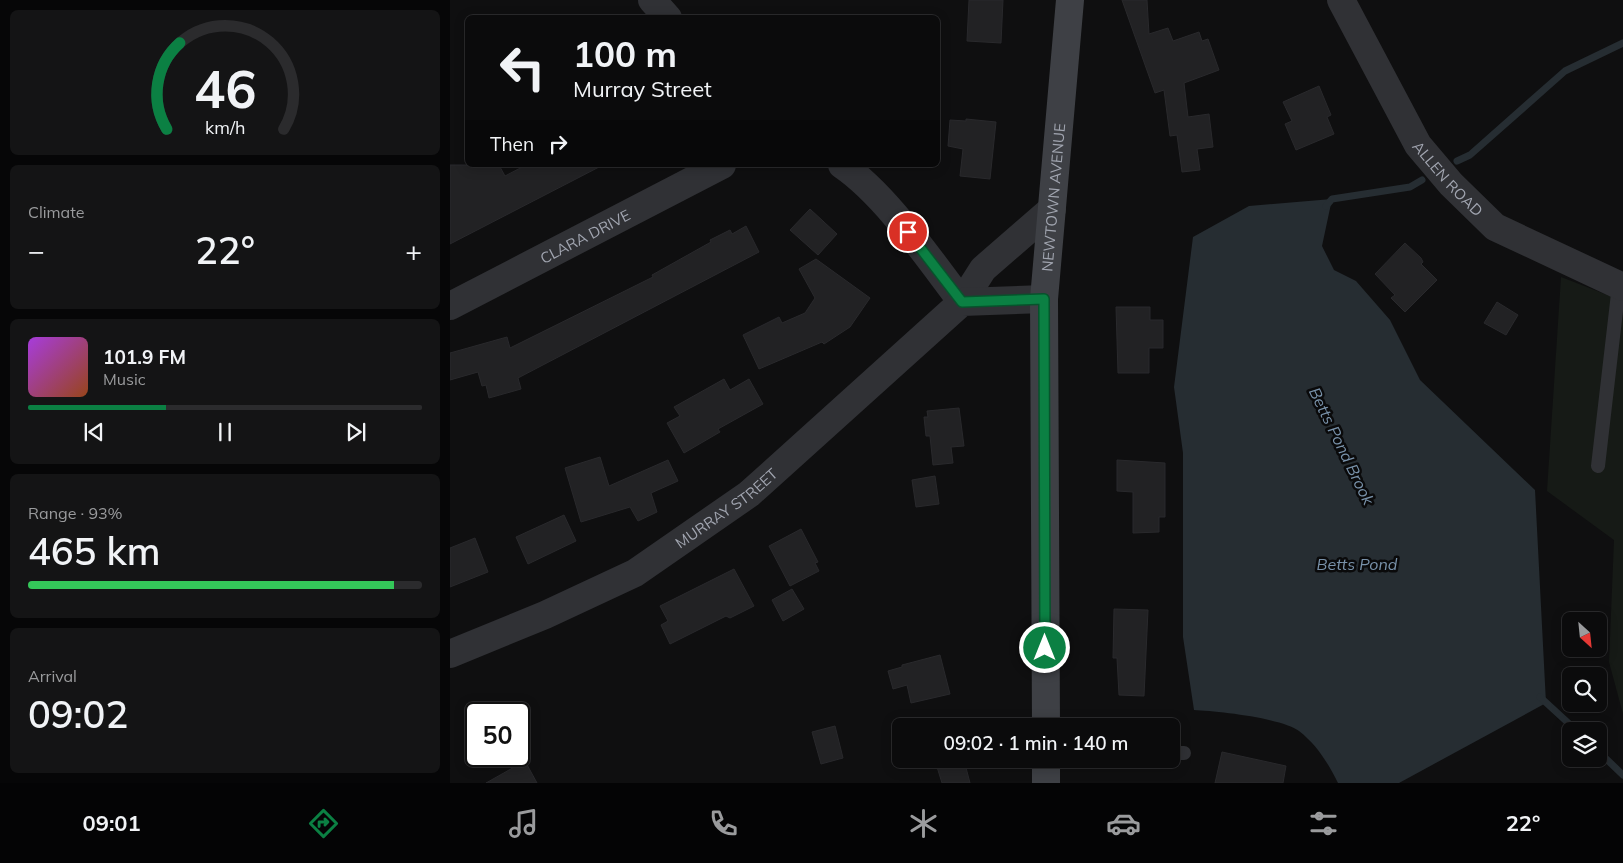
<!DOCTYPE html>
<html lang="en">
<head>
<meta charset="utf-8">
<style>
	:root { --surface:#0b0b0c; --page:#141415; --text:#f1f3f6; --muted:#9a9b9d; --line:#2b2b2d; --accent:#0b8043 }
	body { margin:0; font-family:Mulish,sans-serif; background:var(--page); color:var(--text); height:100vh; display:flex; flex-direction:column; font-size:19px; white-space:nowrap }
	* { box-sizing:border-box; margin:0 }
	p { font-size:16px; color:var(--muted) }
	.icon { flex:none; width:28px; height:28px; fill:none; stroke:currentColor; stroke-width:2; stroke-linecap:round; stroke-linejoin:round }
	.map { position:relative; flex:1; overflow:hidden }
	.sheet { display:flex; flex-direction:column; gap:10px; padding:10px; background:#060607; width:450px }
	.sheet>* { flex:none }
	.hud { position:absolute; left:15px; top:15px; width:475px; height:152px; border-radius:8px; box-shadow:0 2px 12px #0003,0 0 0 1px var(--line); background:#0b0b0c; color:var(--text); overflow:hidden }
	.needle { width:32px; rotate:153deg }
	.tools { position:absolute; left:1112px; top:612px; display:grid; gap:10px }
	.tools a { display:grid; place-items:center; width:45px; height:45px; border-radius:8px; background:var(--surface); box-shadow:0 2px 12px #0003,0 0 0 1px var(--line); font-size:25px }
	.speed { position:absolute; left:15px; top:702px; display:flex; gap:10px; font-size:25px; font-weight:700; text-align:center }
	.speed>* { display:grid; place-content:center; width:65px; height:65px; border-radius:50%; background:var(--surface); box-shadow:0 2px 12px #0003,0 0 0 1px var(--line); line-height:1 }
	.speed .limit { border:2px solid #111; border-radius:8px; background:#fff; color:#111 }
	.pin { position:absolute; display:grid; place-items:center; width:42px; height:42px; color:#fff; margin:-21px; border:2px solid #fff; border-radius:50%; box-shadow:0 1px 5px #0007 }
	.me { position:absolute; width:55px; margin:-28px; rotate:0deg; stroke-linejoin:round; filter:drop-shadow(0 0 4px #0008) }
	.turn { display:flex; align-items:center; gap:18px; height:105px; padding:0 25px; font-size:22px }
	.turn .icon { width:65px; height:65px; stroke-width:2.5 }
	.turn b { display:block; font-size:35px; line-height:42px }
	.then { display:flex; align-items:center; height:48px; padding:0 25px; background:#0003; gap:10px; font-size:19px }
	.big { font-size:38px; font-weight:600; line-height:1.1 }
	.sheet .card { flex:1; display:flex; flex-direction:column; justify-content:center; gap:8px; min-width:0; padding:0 18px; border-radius:8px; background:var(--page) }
	.sheet .dial { align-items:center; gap:0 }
	.dial svg { height:130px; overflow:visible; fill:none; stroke:var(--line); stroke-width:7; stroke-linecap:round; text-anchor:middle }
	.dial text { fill:var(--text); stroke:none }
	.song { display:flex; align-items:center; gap:15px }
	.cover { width:60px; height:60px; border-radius:8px; background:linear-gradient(135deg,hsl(280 70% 55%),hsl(20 70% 35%)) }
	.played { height:5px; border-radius:2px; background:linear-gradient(90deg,var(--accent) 35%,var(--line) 35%) }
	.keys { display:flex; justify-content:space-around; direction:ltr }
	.heat { display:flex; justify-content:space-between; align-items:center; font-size:28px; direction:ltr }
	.charge { height:8px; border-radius:4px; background:linear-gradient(90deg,#34c759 93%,var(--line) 0) }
	.trip { position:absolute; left:442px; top:718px; width:288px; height:50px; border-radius:8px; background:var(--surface); box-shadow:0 2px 12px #0003,0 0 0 1px var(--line); font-weight:600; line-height:50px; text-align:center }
	.tabs { display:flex; height:80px; justify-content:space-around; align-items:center; background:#040405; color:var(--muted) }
	.tabs .icon { width:35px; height:35px }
	.tabs .current { color:var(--accent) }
	.tabs b { font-size:22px; color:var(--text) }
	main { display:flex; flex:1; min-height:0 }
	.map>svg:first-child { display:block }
	.green { fill:#161a16 }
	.water { fill:#262d32 }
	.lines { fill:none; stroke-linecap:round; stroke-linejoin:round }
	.stream { stroke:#262d32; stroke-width:7 }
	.building { fill:#222224; stroke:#29292c }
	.service { stroke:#303135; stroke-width:14 }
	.minor { stroke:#303135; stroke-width:28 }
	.secondary { stroke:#3e4045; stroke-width:28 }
	.route-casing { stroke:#07532c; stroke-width:12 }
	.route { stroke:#0b8043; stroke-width:9 }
	.labels { text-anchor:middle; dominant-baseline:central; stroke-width:5; stroke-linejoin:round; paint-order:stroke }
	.street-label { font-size:15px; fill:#a1a5b0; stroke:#0a0a0b }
	.water-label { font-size:16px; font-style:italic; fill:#7992aa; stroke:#0a0a0b }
</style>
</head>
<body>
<main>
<section class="sheet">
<div class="card dial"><svg viewBox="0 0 100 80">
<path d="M14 69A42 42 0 1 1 86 69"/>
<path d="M14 69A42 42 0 0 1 22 16" stroke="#0b8043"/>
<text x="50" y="56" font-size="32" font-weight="700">46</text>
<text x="50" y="72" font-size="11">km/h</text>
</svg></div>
<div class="card"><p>Climate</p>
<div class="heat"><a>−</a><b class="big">22°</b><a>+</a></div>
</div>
<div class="card">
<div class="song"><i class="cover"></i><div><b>101.9 FM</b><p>Music</p></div></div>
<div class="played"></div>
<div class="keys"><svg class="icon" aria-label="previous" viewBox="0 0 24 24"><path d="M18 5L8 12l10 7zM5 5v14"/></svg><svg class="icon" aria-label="pause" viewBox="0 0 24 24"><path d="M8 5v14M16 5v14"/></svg><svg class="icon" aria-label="next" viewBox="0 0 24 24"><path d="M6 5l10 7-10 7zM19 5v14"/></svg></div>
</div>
<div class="card"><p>Range · 93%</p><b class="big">465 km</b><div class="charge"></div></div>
<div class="card"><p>Arrival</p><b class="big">09:02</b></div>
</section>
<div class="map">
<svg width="1173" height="783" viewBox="0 0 1173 783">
	<rect width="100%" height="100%" fill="#0f0f10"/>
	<!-- green -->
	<path class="green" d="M1111 277 1173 301V714L1159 662 1164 540 1097 491Z"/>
	<!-- water -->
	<path class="water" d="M882 199 872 246 884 270 906 281 940 320 970 380 1085 490 1096 703 949 783H888C878 763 867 745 849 731 832 718 767 711 744 710L733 637V453L724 387 743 237 799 206Z"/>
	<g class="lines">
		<!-- stream -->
		<path class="stream" d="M1007 161 1020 155 1115 71 1173 43
			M876 206 882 199 960 187 972 180
			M1090 697 1127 731
			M1149 752 1173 775"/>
	</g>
	<!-- building -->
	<path class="building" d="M519 0H553L551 43 517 41Z
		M672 0H697L699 34 718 28 723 41 749 32 752 41 758 39 769 70 734 83 738 117 759 114 763 147 747 149 750 170 732 172 727 135 720 136 714 90 705 93Z
		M869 86 881 115 877 117 884 134 846 150 835 124 842 121 833 102Z
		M516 119 546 122 540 179 510 176 513 149 498 146 500 120 516 121Z
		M0 165H49L55 176 76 165H153L0 244Z
		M360 209 387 234 368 255 340 230Z
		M296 226 309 252 68 378 71 389 39 398 36 385 32 386 28 372 0 380V353L57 337 60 348 203 277 202 275 261 242 260 240 280 230 282 234Z
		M955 243 971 258 973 262 971 264 987 280 955 312 941 298 945 295 925 274Z
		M366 259 420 298 400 327 374 344 372 342 309 369 293 335 329 317 332 323 355 313 365 298 349 269Z
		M1047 302 1068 315 1056 335 1034 323Z
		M666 307H700V320H713V348H699V373H668Z
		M274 379 280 390 299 379 313 404 268 429 270 432 234 453 217 423 230 416 224 407Z
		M509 408 514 446 501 447 503 463 483 465 480 436H476L474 417H478L477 411Z
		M150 457 159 486 218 460 228 481 201 493 207 512 188 521 180 507 131 522 115 468Z
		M667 460 715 463V517H709V532L683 533V492L667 491Z
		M485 476 489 504 466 507 462 480Z
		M114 515 126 541 78 564 66 537Z
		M351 529 368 562 365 563 369 571 340 586 319 546Z
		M25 538 38 572 0 587V548Z
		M284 569 304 606 280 618 276 616 220 644 211 625 218 621 210 606Z
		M342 589 354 609 333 621 322 600Z
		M664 609 698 610 694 696 669 695 667 658H663Z
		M490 655 500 694 461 703 457 685 443 689 438 671 452 667V665Z
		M385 726 393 758 371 764 362 732Z
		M772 752 836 766 833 783H765Z
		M514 760 520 783H492L487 767Z
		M75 761 87 783H36Z"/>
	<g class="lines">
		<!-- service -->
		<path class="service" d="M1148 466 1169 285
			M721 753H734"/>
		<!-- minor -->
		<g class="minor">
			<path d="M202 0 218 18"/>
			<path id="s1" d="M891 0 968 145 1001 184 1045 227 1173 287"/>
			<path d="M392 165C436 195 479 259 512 302L533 269 602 209"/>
			<path id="s2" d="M0 306 272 165"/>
			<path id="s3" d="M0 654 95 615 185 573 299 494 512 302 594 299"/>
		</g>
		<!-- secondary -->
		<g class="secondary">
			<path id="s4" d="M596 726 594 299 620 0"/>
			<path d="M596 759V783"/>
		</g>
	</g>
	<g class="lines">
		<defs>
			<path id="route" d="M458 232 512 302 594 299 595 648"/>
		</defs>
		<!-- route casing -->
		<use href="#route" class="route-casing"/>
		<!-- route -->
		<use href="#route" class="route"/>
	</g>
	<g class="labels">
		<!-- street labels -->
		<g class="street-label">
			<text stroke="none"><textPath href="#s1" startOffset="209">ALLEN ROAD</textPath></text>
			<text stroke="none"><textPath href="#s4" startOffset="529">NEWTOWN AVENUE</textPath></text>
			<text stroke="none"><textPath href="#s2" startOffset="152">CLARA DRIVE</textPath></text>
			<text stroke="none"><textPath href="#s3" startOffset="314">MURRAY STREET</textPath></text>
		</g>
		<!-- water labels -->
		<g class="water-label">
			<text transform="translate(892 446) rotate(64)">Betts Pond Brook</text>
			<text x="907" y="564">Betts Pond</text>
		</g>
	</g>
</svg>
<div class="tools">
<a><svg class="needle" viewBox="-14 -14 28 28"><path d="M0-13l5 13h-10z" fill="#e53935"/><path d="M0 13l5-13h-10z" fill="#9a9b9d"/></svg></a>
<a><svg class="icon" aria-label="search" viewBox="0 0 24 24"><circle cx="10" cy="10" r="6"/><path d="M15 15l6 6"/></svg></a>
<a><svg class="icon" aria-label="layers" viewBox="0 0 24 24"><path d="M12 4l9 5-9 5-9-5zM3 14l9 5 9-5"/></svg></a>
</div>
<div class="speed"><div class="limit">50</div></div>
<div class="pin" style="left:458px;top:232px;background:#d93025"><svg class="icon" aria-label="arrive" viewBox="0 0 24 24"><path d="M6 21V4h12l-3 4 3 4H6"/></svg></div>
<svg class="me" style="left:595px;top:648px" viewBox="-20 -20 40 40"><circle r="17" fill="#0b8043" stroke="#fff" stroke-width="3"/><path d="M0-11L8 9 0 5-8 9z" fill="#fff"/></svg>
<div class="trip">09:02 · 1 min · 140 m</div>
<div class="hud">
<div class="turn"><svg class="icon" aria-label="left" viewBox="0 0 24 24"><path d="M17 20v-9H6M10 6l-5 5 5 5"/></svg><div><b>100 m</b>Murray Street</div></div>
<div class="then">Then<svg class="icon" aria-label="right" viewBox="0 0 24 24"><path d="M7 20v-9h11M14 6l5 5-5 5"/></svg></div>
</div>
</div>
</main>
<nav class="tabs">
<b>09:01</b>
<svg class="icon current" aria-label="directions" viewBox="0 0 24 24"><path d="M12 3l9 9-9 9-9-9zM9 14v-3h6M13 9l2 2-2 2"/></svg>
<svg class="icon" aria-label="music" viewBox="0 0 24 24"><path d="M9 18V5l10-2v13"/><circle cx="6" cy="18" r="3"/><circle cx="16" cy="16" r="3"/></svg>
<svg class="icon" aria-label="phone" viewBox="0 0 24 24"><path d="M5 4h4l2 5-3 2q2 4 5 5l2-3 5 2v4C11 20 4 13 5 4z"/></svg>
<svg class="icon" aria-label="climate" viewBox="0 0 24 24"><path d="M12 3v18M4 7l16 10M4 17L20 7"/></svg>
<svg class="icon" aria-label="car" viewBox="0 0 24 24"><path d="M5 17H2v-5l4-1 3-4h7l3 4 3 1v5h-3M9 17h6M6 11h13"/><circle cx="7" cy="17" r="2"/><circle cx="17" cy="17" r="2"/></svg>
<svg class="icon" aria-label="filters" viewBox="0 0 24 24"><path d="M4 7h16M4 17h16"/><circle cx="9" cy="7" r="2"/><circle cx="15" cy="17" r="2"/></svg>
<b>22°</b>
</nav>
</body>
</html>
